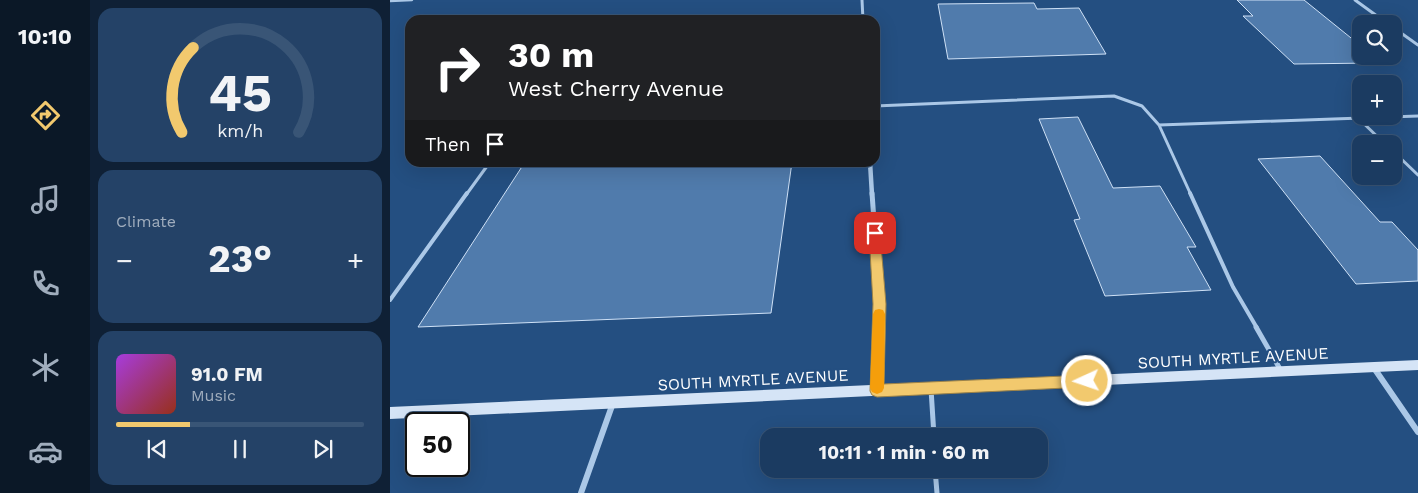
<!DOCTYPE html>
<html lang="en">
<head>
<meta charset="utf-8">
<style>
	:root { --surface:#1b3b61; --page:#244267; --text:#f1f3f6; --muted:#a0adbd; --line:#395576; --accent:#f2c96e }
	body { margin:0; font-family:"Work Sans",sans-serif; background:var(--page); color:var(--text); height:100vh; display:flex; flex-direction:column; font-size:19px; white-space:nowrap }
	* { box-sizing:border-box; margin:0 }
	p { font-size:16px; color:var(--muted) }
	.icon { flex:none; width:28px; height:28px; fill:none; stroke:currentColor; stroke-width:2; stroke-linecap:round; stroke-linejoin:round }
	.map { position:relative; flex:1; overflow:hidden }
	.details { display:flex; flex-direction:column; gap:8px; padding:8px; background:#0f2035; width:300px }
	.details>* { flex:none }
	.banner { position:absolute; left:15px; top:15px; width:475px; height:152px; border-radius:15px; box-shadow:0 5px 20px #0002,0 0 0 1px var(--line); background:#202124; color:#fff; overflow:hidden }
	.buttons { position:absolute; left:962px; top:15px; display:grid; gap:10px }
	.buttons a { display:grid; place-items:center; width:50px; height:50px; border-radius:10px; background:var(--surface); box-shadow:0 5px 20px #0002,0 0 0 1px var(--line); font-size:25px }
	.speed { position:absolute; left:15px; top:412px; display:flex; gap:10px; font-size:25px; font-weight:700; text-align:center }
	.speed>* { display:grid; place-content:center; width:65px; height:65px; border-radius:50%; background:var(--surface); box-shadow:0 5px 20px #0002,0 0 0 1px var(--line); line-height:1 }
	.speed .limit { border:2px solid #111; border-radius:8px; background:#fff; color:#111 }
	.pin { position:absolute; display:grid; place-items:center; width:42px; height:42px; color:#fff; margin:-21px; border-radius:10px; box-shadow:0 2px 8px #0006 }
	.me { position:absolute; width:55px; margin:-28px; rotate:267deg; stroke-linejoin:round; filter:drop-shadow(0 0 4px #0008) }
	.turn { display:flex; align-items:center; gap:18px; height:105px; padding:0 20px; font-size:22px }
	.turn .icon { width:65px; height:65px; stroke-width:2.5 }
	.turn b { display:block; font-size:35px; line-height:42px }
	.then { display:flex; align-items:center; height:48px; padding:0 20px; background:#0003; gap:10px; font-size:19px }
	.big { font-size:38px; font-weight:700; line-height:1.1 }
	.details .widget { flex:1; display:flex; flex-direction:column; justify-content:center; gap:8px; min-width:0; padding:0 18px; border-radius:15px; background:var(--page) }
	.details .dial { align-items:center; gap:0 }
	.dial svg { height:130px; overflow:visible; fill:none; stroke:var(--line); stroke-width:7; stroke-linecap:round; text-anchor:middle }
	.dial text { fill:var(--text); stroke:none }
	.song { display:flex; align-items:center; gap:15px }
	.cover { width:60px; height:60px; border-radius:8px; background:linear-gradient(135deg,hsl(280 70% 55%),hsl(10 70% 35%)) }
	.played { height:5px; border-radius:2px; background:linear-gradient(90deg,var(--accent) 30%,var(--line) 30%) }
	.keys { display:flex; justify-content:space-around; direction:ltr }
	.heat { display:flex; justify-content:space-between; align-items:center; font-size:28px; direction:ltr }
	.trip { position:absolute; left:370px; top:428px; width:288px; height:50px; border-radius:15px; background:var(--surface); box-shadow:0 5px 20px #0002,0 0 0 1px var(--line); font-weight:700; line-height:50px; text-align:center }
	main { display:flex; flex:1; min-height:0 }
	.dock { display:flex; flex-direction:column; width:90px; justify-content:space-around; align-items:center; background:#0b1827; color:var(--muted) }
	.dock .icon { width:35px; height:35px }
	.dock .selected { color:var(--accent) }
	.dock b { font-size:22px; color:var(--text) }
	.map>svg:first-child { display:block }
	.building { fill:#507bac; stroke:#cfe1f6 }
	.lines { fill:none; stroke-linecap:round; stroke-linejoin:round }
	.service-far3 { stroke:#abc8e7; stroke-width:2.5 }
	.service-far2 { stroke:#abc8e7; stroke-width:3 }
	.service-far1 { stroke:#abc8e7; stroke-width:4 }
	.service { stroke:#abc8e7; stroke-width:5 }
	.minor-far3 { stroke:#abc8e7; stroke-width:3 }
	.minor-far2 { stroke:#abc8e7; stroke-width:4.5 }
	.minor-far1 { stroke:#abc8e7; stroke-width:5 }
	.minor { stroke:#abc8e7; stroke-width:6 }
	.secondary { fill:#d5e4f6; fill-rule:evenodd }
	.route { fill:#f2c96e; stroke:#9d8348 }
	.slow { fill:#f59e0b }
	.labels { text-anchor:middle; dominant-baseline:central; stroke-width:4; stroke-linejoin:round; paint-order:stroke }
	.near-street-label { font-size:16px; fill:#fff; stroke:#244f81 }
</style>
</head>
<body>
<main>
<nav class="dock">
<b>10:10</b>
<svg class="icon selected" aria-label="directions" viewBox="0 0 24 24"><path d="M12 3l9 9-9 9-9-9zM9 14v-3h6M13 9l2 2-2 2"/></svg>
<svg class="icon" aria-label="music" viewBox="0 0 24 24"><path d="M9 18V5l10-2v13"/><circle cx="6" cy="18" r="3"/><circle cx="16" cy="16" r="3"/></svg>
<svg class="icon" aria-label="phone" viewBox="0 0 24 24"><path d="M5 4h4l2 5-3 2q2 4 5 5l2-3 5 2v4C11 20 4 13 5 4z"/></svg>
<svg class="icon" aria-label="climate" viewBox="0 0 24 24"><path d="M12 3v18M4 7l16 10M4 17L20 7"/></svg>
<svg class="icon" aria-label="car" viewBox="0 0 24 24"><path d="M5 17H2v-5l4-1 3-4h7l3 4 3 1v5h-3M9 17h6M6 11h13"/><circle cx="7" cy="17" r="2"/><circle cx="17" cy="17" r="2"/></svg>
</nav>
<section class="details">
<div class="widget dial"><svg viewBox="0 0 100 80">
<path d="M14 69A42 42 0 1 1 86 69"/>
<path d="M14 69A42 42 0 0 1 21 17" stroke="#f2c96e"/>
<text x="50" y="56" font-size="32" font-weight="700">45</text>
<text x="50" y="72" font-size="11">km/h</text>
</svg></div>
<div class="widget"><p>Climate</p>
<div class="heat"><a>−</a><b class="big">23°</b><a>+</a></div>
</div>
<div class="widget">
<div class="song"><i class="cover"></i><div><b>91.0 FM</b><p>Music</p></div></div>
<div class="played"></div>
<div class="keys"><svg class="icon" aria-label="previous" viewBox="0 0 24 24"><path d="M18 5L8 12l10 7zM5 5v14"/></svg><svg class="icon" aria-label="pause" viewBox="0 0 24 24"><path d="M8 5v14M16 5v14"/></svg><svg class="icon" aria-label="next" viewBox="0 0 24 24"><path d="M6 5l10 7-10 7zM19 5v14"/></svg></div>
</div>
</section>
<div class="map">
<svg width="1028" height="493" viewBox="0 0 1028 493">
	<rect width="100%" height="100%" fill="#244f81"/>
	<!-- building -->
	<path class="building" d="M847 0H914L971 46V56H980H976L983 63 904 64 853 16H863Z
		M644 3 647 9 689 8 716 54 558 59 548 4Z
		M688 117 723 188 770 186 806 247H797L821 290 715 296 684 220 690 219 649 119Z
		M930 156 990 222H1002L1028 250V281L966 284 868 159Z
		M135 162H402L381 313 28 327Z"/>
	<g class="lines">
		<!-- service-far3 -->
		<path class="service-far3" d="M0 1 22 0
			M431 20 473 18"/>
		<!-- service-far2 -->
		<path class="service-far2" d="M485 106 724 96 752 106 769 125 1028 116
			M968 118 995 144
			M769 125 801 195
			M1004 152 1028 175
			M76 195 100 162"/>
		<!-- service-far1 -->
		<path class="service-far1" d="M800 193 843 287 867 328
			M0 300 77 193"/>
		<!-- service -->
		<path class="service" d="M866 327 890 369
			M541 389 544 436
			M545 469 547 493"/>
		<!-- minor-far3 -->
		<path class="minor-far3" d="M472 0 473 20
			M965 0 998 24
			M1004 28 1028 45"/>
		<!-- minor-far2 -->
		<path class="minor-far2" d="M480 162 482 195"/>
		<!-- minor-far1 -->
		<path class="minor-far1" d="M482 193 490 304 489 328"/>
		<!-- minor -->
		<path class="minor" d="M984 368 1028 432
			M487 390 489 327
			M191 493 223 403"/>
		<!-- secondary -->
		<path class="secondary" d="M1028 360V370L0 419V407Z"/>
	</g>
	<!-- route -->
	<path class="route" d="M485 229 490 233 496 304 494 384 697 375 702 377 704 381 702 385 697 387 487 397 482 395 480 391 483 304 479 233Z"/>
	<!-- slow -->
	<path class="slow" d="M489 309 493 310 495 314 494 388 492 392 487 394 482 392 480 388 483 314 485 310Z"/>
	<g class="labels">
		<!-- near-street labels -->
		<g class="near-street-label">
			<text transform="translate(843 358) rotate(-3)">SOUTH MYRTLE AVENUE</text>
			<text transform="translate(363 380) rotate(-3)">SOUTH MYRTLE AVENUE</text>
		</g>
	</g>
</svg>
<div class="buttons">
<a><svg class="icon" aria-label="search" viewBox="0 0 24 24"><circle cx="10" cy="10" r="6"/><path d="M15 15l6 6"/></svg></a>
<a>+</a>
<a>−</a>
</div>
<div class="speed"><div class="limit">50</div></div>
<div class="pin" style="left:485px;top:233px;background:#d93025"><svg class="icon" aria-label="arrive" viewBox="0 0 24 24"><path d="M6 21V4h12l-3 4 3 4H6"/></svg></div>
<svg class="me" style="left:697px;top:381px" viewBox="-20 -20 40 40"><circle r="17" fill="#f2c96e" stroke="#fff" stroke-width="3"/><path d="M0-11L8 9 0 5-8 9z" fill="#fff"/></svg>
<div class="trip">10:11 · 1 min · 60 m</div>
<div class="banner">
<div class="turn"><svg class="icon" aria-label="right" viewBox="0 0 24 24"><path d="M7 20v-9h11M14 6l5 5-5 5"/></svg><div><b>30 m</b>West Cherry Avenue</div></div>
<div class="then">Then<svg class="icon" aria-label="arrive" viewBox="0 0 24 24"><path d="M6 21V4h12l-3 4 3 4H6"/></svg></div>
</div>
</div>
</main>
</body>
</html>
